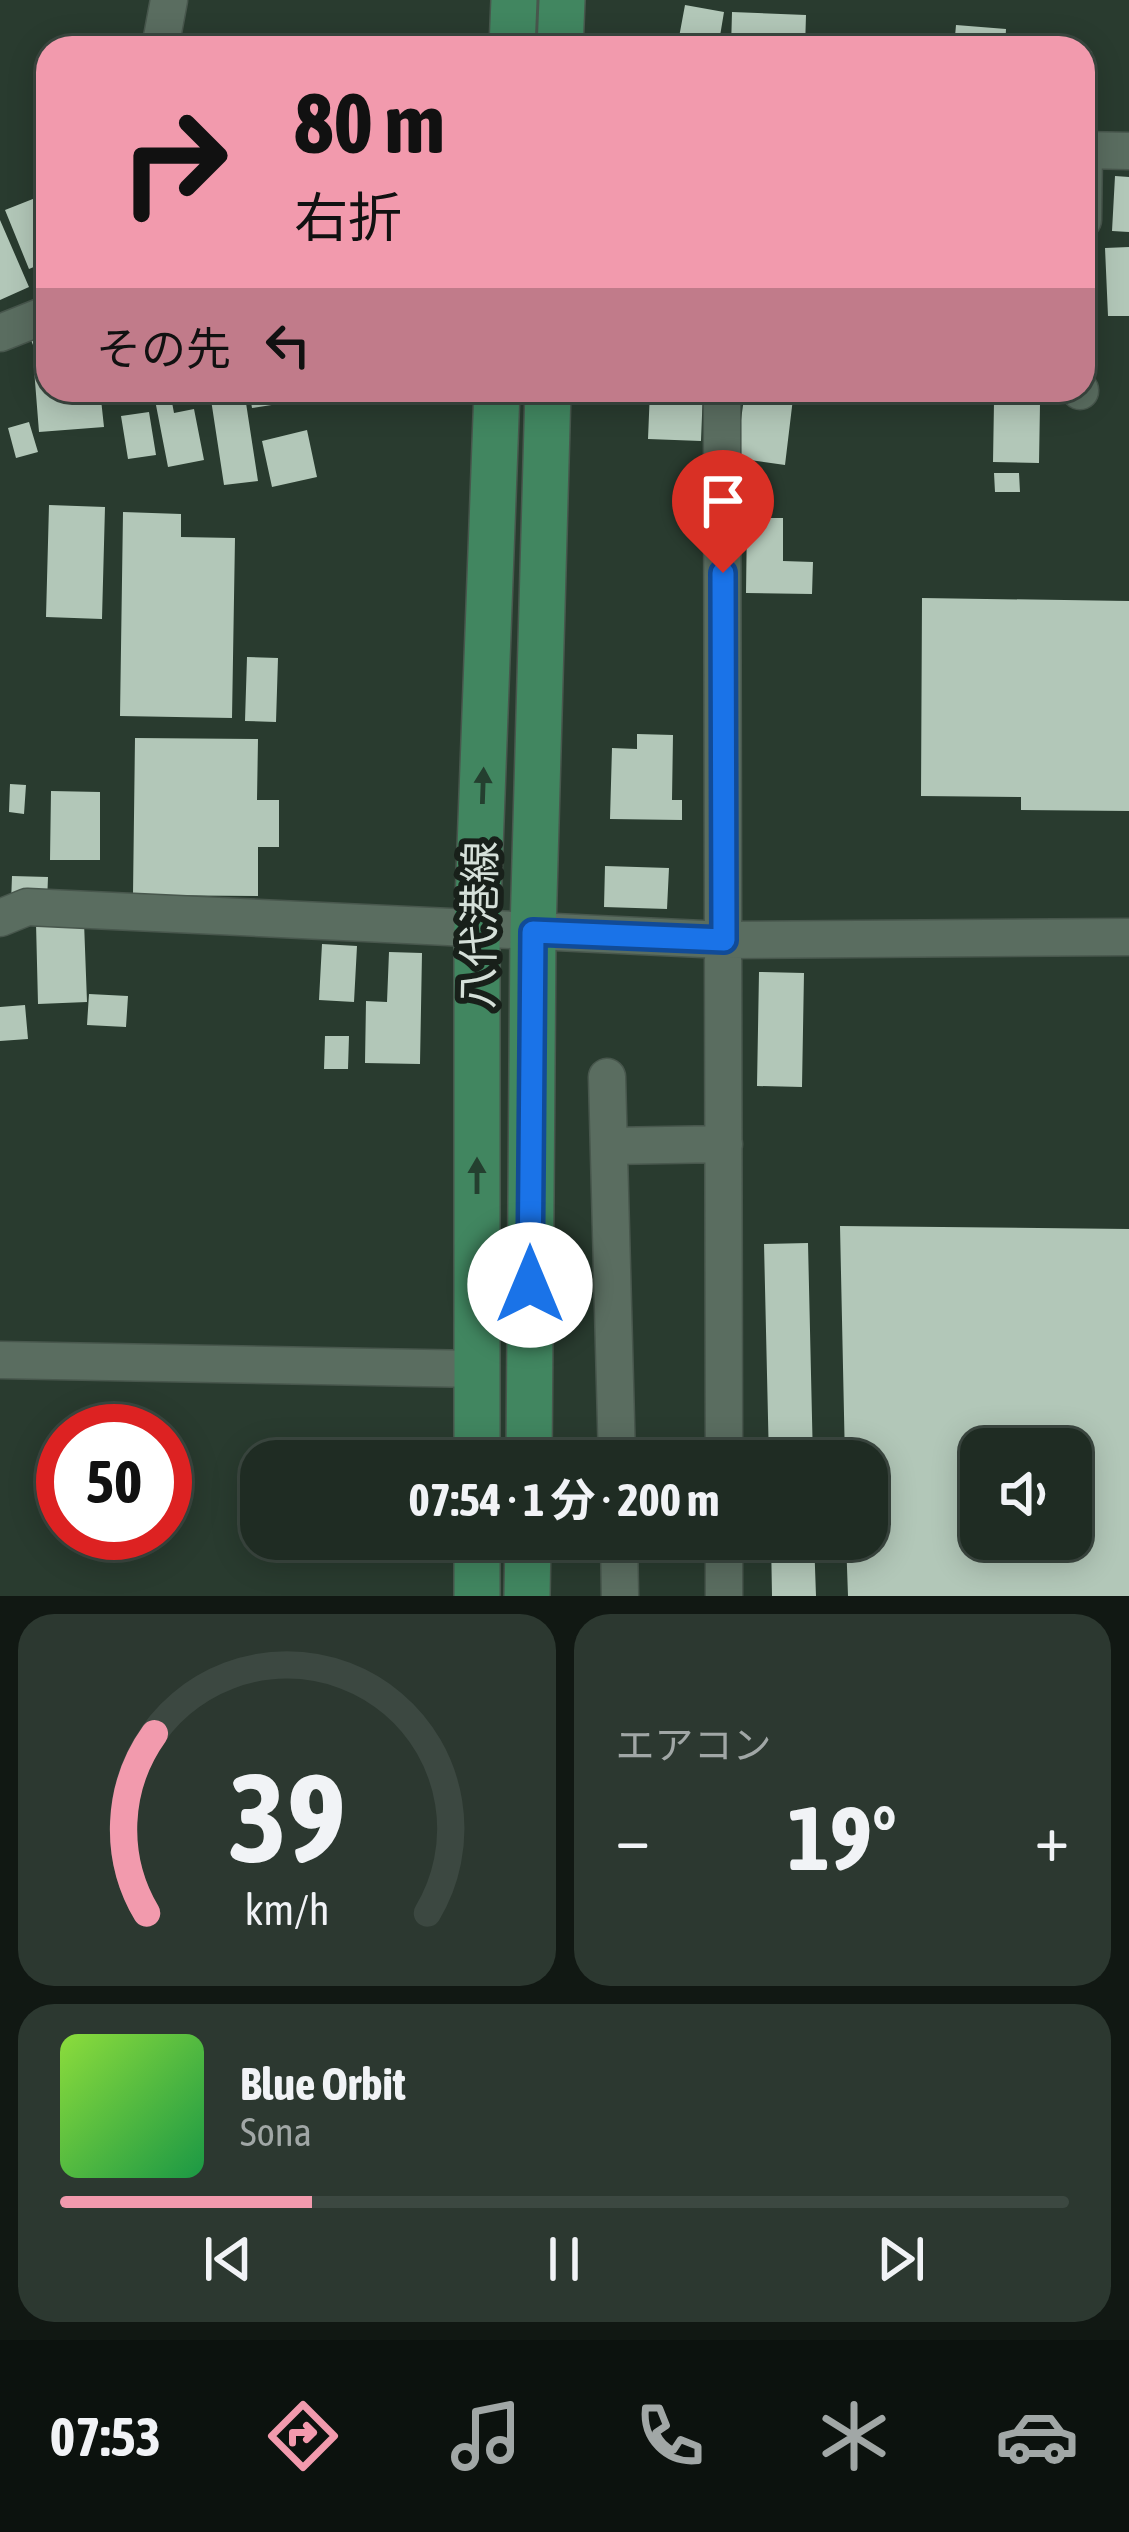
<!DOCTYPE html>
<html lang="ja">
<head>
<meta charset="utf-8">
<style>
	:root { --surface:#1f2c23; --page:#2c3830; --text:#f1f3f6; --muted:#a1a7a6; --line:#3c4841; --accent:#f29aad }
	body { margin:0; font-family:"Asap Condensed","Noto Sans JP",sans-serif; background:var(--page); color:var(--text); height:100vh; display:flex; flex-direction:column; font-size:45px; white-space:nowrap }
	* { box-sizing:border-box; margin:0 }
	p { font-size:39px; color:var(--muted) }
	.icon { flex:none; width:66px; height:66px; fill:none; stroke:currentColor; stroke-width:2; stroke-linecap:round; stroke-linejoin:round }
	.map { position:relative; height:1596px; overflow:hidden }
	.drawer { display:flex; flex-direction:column; gap:18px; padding:18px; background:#111813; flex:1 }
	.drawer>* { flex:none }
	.guide { position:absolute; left:36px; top:36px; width:1059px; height:366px; border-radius:36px; box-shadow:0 6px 30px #0003,0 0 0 3px var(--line); background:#f29aad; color:#111; overflow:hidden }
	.fabs { position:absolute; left:960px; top:1428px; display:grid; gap:24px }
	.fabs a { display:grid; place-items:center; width:132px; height:132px; border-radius:24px; background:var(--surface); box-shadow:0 6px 30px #0003,0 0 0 3px var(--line); font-size:60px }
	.speed { position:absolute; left:36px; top:1404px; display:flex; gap:24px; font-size:60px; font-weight:700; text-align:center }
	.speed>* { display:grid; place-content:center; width:156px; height:156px; border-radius:50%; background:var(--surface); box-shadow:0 6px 30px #0003,0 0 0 3px var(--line); line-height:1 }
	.speed .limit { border:18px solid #d22; background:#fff; color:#111 }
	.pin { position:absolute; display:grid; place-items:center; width:102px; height:102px; color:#fff; margin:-123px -51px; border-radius:50% 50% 50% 0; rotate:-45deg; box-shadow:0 0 12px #0007 }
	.pin .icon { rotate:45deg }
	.me { position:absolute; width:132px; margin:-66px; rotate:0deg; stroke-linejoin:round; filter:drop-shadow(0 0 9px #0008) }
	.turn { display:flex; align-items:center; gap:42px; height:252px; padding:0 60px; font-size:54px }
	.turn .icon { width:156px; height:156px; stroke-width:2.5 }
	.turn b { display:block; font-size:84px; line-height:102px }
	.then { display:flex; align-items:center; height:114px; padding:0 60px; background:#0003; gap:24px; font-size:45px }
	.big { font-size:90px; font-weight:700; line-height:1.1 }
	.drawer .tile { flex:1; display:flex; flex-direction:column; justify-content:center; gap:18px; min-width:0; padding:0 42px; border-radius:36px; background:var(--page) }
	.drawer .dial { align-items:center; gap:0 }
	.dial svg { height:312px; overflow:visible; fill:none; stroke:var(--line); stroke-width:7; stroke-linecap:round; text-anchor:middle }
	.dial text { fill:var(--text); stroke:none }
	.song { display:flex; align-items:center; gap:36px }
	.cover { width:144px; height:144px; border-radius:18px; background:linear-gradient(135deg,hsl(90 70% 55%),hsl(140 70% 35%)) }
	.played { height:12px; border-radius:6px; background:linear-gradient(90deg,var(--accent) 25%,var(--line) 25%) }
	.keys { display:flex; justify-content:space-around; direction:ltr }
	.heat { display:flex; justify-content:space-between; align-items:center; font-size:66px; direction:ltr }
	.drawer .tiles { flex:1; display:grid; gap:18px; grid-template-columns:1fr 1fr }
	.tile:last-child { grid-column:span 2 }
	.trip { position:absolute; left:240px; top:1440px; width:648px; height:120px; border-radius:36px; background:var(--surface); box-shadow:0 6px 30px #0003,0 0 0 3px var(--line); font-weight:700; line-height:120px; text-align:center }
	.dock { display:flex; height:192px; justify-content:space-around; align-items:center; background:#0c120e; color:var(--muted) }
	.dock .icon { width:84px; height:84px }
	.dock .active { color:var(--accent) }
	.dock b { font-size:54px; color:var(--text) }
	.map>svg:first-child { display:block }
	.building { fill:#b2c7b8; fill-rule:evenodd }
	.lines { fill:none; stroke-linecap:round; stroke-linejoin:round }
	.minor-casing { stroke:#48574d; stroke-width:39 }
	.major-casing { stroke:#48574d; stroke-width:48 }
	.minor { stroke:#5a6d60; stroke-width:36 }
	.major { stroke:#418660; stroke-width:45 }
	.oneway { fill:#243f2f }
	.route-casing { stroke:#114b97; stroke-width:30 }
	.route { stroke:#1a73e8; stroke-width:21 }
	.labels { text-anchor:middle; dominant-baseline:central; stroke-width:12; stroke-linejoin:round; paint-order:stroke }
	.street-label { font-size:42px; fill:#d5e0d9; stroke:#18201a }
</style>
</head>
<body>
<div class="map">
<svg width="1129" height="1596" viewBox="0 0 1129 1596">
	<rect width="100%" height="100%" fill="#293b2f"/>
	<!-- building -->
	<path class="building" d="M685 5 724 12 718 48H677Z
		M732 12 806 15 805 48H731Z
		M956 25 1006 29 1005 48H954Z
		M341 43 396 44V48H341Z
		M1092 51 1095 120H1083V52Z
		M1115 176 1129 177V232L1112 231Z
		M48 193V261L29 269 5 210Z
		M0 220 29 287 0 300Z
		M1129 247V316H1108L1105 248Z
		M48 328V350L37 355 29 335Z
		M48 355V390H100L104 427 39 432 33 356Z
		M244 390 258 481 224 485 210 393Z
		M249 390H296L297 401 252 408Z
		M389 390H447L446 402 389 399Z
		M650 390H703L701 441 648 439Z
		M745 390H794L785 465 736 458Z
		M171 397 174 413 194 409 204 460 168 467 155 400Z
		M994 402 1040 404 1039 463 993 462Z
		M149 412 156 455 128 459 121 416Z
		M29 422 38 452 16 458 8 428Z
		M307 430 317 477 272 487 262 441Z
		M994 473H1019L1020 492H995Z
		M49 505 105 507 102 619 46 617Z
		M123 512 181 514V537L235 538 232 718 120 716Z
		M747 518H783V561L813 562 812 594 746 593Z
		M922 598 1129 601V811L1021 810V797L921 796Z
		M247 657 278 658 276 722 245 721Z
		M637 734 673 735 672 800H682V820L610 819 612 748 637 749Z
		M135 738 258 739 257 800H279V847H258V896L133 895Z
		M10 784 26 785 24 814 9 812Z
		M51 791 100 792V860H50Z
		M605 866 669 868 667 909 604 907Z
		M12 876 48 877 47 903H11Z
		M84 922 87 1002 38 1004 36 923Z
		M322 944 357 946 354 1002 319 1000Z
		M389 952 422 953 420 1064 365 1063 366 1001 387 1002Z
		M759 972 804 973 802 1087 757 1086Z
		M89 994 128 996 126 1027 87 1025Z
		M25 1005 28 1039 0 1041V1007Z
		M325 1036H349L348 1069H324Z
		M840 1226 1129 1229V1596H848L846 1539H867V1461H845ZM981 1449H1071V1539H981Z
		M808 1243 813 1461H769L764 1244Z
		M771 1539H814L816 1596H772Z"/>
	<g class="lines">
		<defs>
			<path id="minor" d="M160 48 169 0
				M1083 150 1129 151
				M1083 220 1084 150
				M0 333 48 314
				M722 390 724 1461
				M1080 391V390
				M0 918 27 907 724 940 1129 937
				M607 1077 617 1461
				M609 1146 724 1144
				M0 1360 477 1369
				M619 1539 620 1596
				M724 1596V1539"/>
			<path id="major" d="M512 48 514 0
				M560 48 562 0
				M477 1461V929L497 390
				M529 1461 533 932 548 390
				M477 1539V1596
				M527 1596 528 1539"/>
		</defs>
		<!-- minor casing -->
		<use href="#minor" class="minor-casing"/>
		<!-- major casing -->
		<use href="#major" class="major-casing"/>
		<!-- minor -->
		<use href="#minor" class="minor"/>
		<!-- major -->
		<use href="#major" class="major"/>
	</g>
	<!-- one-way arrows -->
	<defs><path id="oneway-solid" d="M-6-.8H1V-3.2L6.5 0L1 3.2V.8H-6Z" transform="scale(3)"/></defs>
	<g class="oneway">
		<use href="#oneway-solid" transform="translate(483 786) rotate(-88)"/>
		<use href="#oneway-solid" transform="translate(477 1176) rotate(-90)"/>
	</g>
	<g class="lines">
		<defs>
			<path id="route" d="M530 1285 533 932 724 940 723 573"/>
		</defs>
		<!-- route casing -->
		<use href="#route" class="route-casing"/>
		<!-- route -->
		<use href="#route" class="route"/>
	</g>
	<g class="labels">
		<!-- street labels -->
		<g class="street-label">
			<text transform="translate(479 925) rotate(-89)">八代港線</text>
		</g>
	</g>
</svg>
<div class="fabs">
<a><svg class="icon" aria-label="sound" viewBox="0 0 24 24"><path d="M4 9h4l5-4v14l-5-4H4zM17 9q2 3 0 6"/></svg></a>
</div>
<div class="speed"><div class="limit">50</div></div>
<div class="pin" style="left:723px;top:573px;background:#d93025"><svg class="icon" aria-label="arrive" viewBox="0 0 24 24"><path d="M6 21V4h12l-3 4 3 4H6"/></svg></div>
<svg class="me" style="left:530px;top:1285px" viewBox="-20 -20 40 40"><circle r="19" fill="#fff"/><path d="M0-13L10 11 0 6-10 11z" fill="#1a73e8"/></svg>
<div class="trip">07:54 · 1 分 · 200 m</div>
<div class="guide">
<div class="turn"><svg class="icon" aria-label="right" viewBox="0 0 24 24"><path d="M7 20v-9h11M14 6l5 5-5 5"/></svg><div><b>80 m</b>右折</div></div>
<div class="then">その先<svg class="icon" aria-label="left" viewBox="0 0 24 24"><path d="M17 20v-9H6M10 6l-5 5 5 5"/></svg></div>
</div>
</div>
<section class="drawer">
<div class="tiles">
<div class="tile dial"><svg viewBox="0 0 100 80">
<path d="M14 69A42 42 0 1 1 86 69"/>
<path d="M14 69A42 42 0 0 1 16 23" stroke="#f29aad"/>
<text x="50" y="56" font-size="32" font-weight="700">39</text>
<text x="50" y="72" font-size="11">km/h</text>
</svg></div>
<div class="tile"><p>エアコン</p>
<div class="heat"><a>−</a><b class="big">19°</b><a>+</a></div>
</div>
<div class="tile">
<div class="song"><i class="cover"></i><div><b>Blue Orbit</b><p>Sona</p></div></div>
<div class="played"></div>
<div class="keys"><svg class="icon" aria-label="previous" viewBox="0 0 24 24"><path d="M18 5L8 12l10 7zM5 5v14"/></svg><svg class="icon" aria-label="pause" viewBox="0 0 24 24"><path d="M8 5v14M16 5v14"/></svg><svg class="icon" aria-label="next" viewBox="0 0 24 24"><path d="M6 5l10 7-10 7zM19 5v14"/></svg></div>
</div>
</div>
</section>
<nav class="dock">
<b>07:53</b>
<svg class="icon active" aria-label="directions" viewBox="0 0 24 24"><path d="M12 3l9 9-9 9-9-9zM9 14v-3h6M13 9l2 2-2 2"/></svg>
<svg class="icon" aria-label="music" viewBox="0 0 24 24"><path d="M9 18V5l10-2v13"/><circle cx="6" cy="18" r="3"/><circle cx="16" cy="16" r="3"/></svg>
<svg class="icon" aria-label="phone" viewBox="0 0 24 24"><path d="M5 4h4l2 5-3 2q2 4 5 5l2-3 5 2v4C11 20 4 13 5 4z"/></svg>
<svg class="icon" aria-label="climate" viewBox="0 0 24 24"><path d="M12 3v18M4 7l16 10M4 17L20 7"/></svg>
<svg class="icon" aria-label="car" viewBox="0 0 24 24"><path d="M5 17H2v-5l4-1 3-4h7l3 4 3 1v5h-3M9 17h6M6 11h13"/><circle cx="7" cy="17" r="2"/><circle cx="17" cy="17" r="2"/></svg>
</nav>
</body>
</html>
